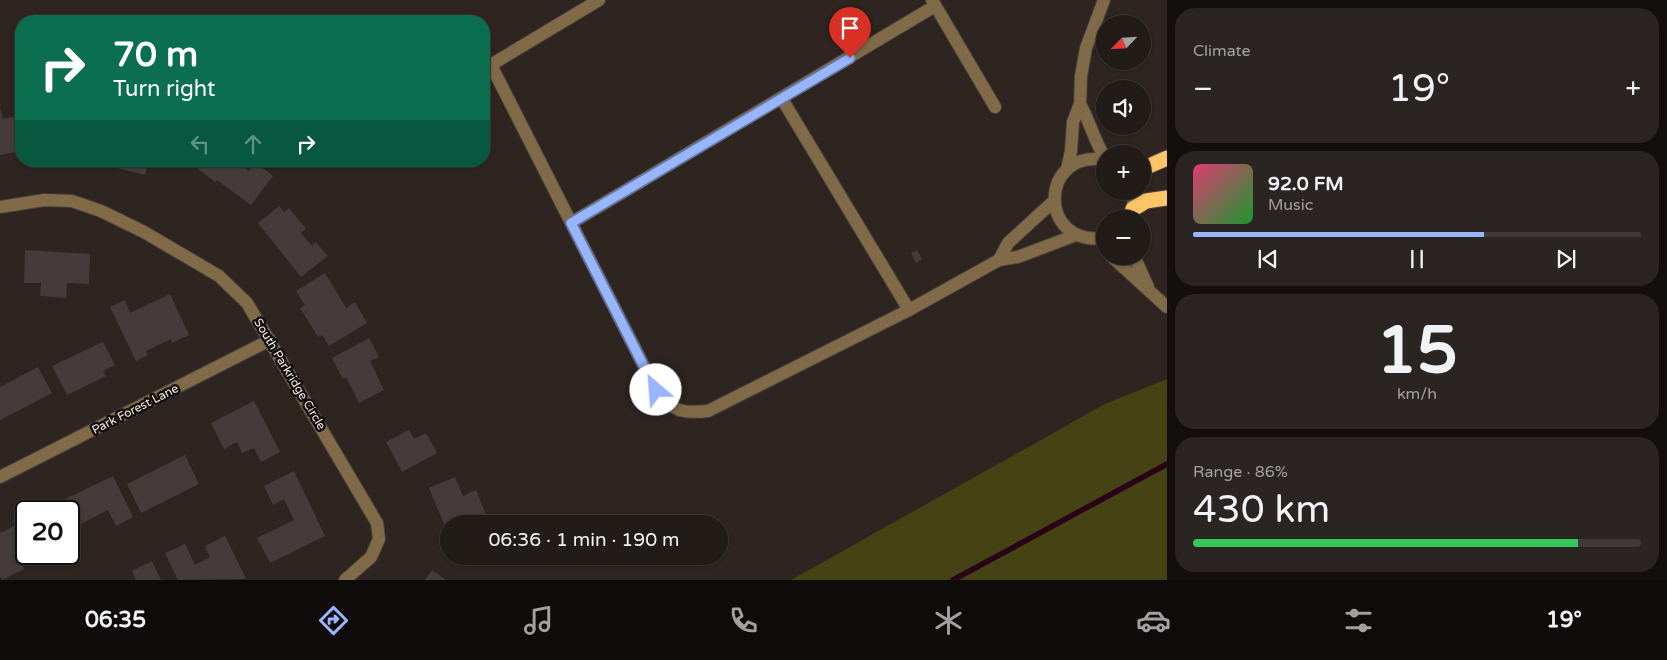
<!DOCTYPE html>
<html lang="en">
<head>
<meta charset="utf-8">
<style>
	:root { --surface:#221c19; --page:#2a2522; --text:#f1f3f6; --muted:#a2a1a2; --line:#3f3a38; --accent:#97b6fd }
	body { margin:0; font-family:"Varela Round",sans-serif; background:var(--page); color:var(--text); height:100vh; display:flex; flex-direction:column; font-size:19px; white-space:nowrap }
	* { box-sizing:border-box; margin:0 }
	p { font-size:16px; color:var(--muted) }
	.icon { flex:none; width:28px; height:28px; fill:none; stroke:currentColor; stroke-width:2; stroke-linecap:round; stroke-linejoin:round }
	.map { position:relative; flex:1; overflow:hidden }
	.details { display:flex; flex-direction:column; gap:8px; padding:8px; background:#130f0e; width:500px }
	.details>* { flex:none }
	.hud { position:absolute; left:15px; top:15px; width:475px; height:152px; border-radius:20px; box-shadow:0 1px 4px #0004,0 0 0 1px var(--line); background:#0b6e4f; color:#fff; overflow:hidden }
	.needle { width:32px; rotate:245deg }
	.controls { position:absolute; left:1096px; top:15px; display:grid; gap:10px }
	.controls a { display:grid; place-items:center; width:55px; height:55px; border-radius:50%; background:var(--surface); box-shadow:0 1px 4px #0004,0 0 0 1px var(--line); font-size:25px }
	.speed { position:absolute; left:15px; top:500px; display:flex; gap:10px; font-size:25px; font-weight:700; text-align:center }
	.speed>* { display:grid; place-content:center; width:65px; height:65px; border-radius:50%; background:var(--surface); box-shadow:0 1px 4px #0004,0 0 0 1px var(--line); line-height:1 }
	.speed .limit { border:2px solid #111; border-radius:8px; background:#fff; color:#111 }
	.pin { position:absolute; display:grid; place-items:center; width:42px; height:42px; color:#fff; margin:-51px -21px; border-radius:50% 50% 50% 0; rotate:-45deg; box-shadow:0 0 5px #0007 }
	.pin .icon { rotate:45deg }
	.me { position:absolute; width:55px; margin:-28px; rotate:333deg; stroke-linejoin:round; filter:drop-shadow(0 0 4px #0008) }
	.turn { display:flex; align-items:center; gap:18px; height:105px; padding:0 15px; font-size:22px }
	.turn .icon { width:65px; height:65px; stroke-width:2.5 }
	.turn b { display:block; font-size:35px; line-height:42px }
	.lanes { display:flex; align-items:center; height:48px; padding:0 15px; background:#0003; justify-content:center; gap:25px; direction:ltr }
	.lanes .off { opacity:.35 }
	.big { font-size:38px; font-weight:600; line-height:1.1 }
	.details .widget { flex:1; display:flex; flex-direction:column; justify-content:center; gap:8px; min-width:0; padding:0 18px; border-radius:20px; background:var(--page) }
	.details .dial { align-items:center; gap:0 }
	.dial b { font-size:65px; line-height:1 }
	.song { display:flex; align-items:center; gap:15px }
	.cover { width:60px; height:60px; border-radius:8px; background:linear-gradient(135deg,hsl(340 70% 55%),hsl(130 70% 35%)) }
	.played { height:5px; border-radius:2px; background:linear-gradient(90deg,var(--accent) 65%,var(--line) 65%) }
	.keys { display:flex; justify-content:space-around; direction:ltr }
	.heat { display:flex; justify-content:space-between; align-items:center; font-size:28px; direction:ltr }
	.charge { height:8px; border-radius:4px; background:linear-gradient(90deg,#34c759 86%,var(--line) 0) }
	.trip { position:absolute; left:440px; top:515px; width:288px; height:50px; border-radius:25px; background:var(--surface); box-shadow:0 1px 4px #0004,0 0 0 1px var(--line); font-weight:600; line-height:50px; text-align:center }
	.tab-bar { display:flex; height:80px; justify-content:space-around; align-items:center; background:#0e0b0a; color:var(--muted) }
	.tab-bar .icon { width:35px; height:35px }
	.tab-bar .selected { color:var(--accent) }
	.tab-bar b { font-size:22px; color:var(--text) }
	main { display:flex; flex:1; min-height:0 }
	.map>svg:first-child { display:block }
	.green { fill:#454313 }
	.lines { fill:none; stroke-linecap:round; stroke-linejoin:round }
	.stream { stroke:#290418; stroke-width:5.5 }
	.building { fill:#463b3b }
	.minor-casing { stroke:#49413d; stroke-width:14 }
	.highway-casing { stroke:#49413d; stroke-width:17 }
	.minor { stroke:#806a47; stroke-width:12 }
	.highway { stroke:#fec568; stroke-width:15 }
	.route-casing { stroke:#6276a4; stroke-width:12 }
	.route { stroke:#97b6fd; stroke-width:9 }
	.labels { text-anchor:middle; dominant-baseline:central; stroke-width:5; stroke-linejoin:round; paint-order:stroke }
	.street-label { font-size:12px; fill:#f2ece9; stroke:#130f0d }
</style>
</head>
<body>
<main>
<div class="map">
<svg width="1167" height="580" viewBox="0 0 1167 580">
	<rect width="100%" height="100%" fill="#2e2521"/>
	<!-- green -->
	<path class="green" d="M1167 379V580H791L1105 404Z"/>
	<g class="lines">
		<!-- stream -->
		<path class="stream" d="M953 580 1167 464"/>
	</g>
	<!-- building -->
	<path class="building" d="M0 108 3 119 21 115V151L0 155Z
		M90 161H149L145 175Z
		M202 161H237L249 171 255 162 273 176 251 205 217 180 215 182 197 168Z
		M279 206 284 212 289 208 306 229 301 233 312 246 316 242 328 256 301 277 258 223Z
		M25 250 90 254 89 284 67 283 66 298 40 296 41 283H24Z
		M917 250 922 259 916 263 911 253Z
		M325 273 346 308 355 302 367 323 329 346 322 335 318 337 300 308 305 305 296 291Z
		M170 294 189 335 172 343 171 339 146 351 148 355 136 361 110 307 125 300 130 313Z
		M369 338 379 357 370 361 384 390 359 403 346 377 343 379 332 358Z
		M103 342 115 365 103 371 106 376 67 395 52 366Z
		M38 367 52 393 0 420V387Z
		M254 401 280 452 261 462 254 448 242 453 237 442 224 449 211 423Z
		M409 430 414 439 426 433 437 453 402 472 386 442Z
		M185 455 199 484 141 513 127 484Z
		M294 471 325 536 270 563 257 538 294 520 284 499 273 505 264 486Z
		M113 476 133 517 116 526 108 510 69 530V511H58L55 504Z
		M455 477 463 496 476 490 490 524H449V536L429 488Z
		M26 520V554H30L19 559 24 569 2 580 0 576V533Z
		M225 536 246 579 178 580 165 553 185 544 195 565 210 557 205 546Z
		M152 561 161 580H136L132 571Z
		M432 570 446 580H425Z"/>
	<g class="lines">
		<defs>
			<path id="minor" d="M932 0 995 107
				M491 65 656 390C673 411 681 414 708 411L909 310 999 260 1018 257 1076 235
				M484 69 599 0
				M782 99 909 310
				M1080 104C1090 122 1094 140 1105 158
				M1105 160C1040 148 1036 247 1105 238
				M1067 169 1071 151 1073 122 1080 104 1081 76 1086 48 1104 0
				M0 207 44 200 72 201 101 211 144 232 219 276 247 303 377 523 379 539 371 557 345 580
				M1129 219 1133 209 1134 191
				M571 223 935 6
				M1111 256 1167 307
				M1134 256 1148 287
				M999 260 1008 243 1054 201
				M0 477 270 340"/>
			<path id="highway" d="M1142 169 1167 158
				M1133 209 1146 201 1167 198"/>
		</defs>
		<!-- minor casing -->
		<use href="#minor" class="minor-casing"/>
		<!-- highway casing -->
		<use href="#highway" class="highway-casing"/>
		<!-- minor -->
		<use href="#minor" class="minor"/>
		<!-- highway -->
		<use href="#highway" class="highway"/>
	</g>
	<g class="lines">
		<defs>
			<path id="route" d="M656 390 571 223 850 58"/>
		</defs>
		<!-- route casing -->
		<use href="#route" class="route-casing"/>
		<!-- route -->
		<use href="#route" class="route"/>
	</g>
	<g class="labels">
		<!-- street labels -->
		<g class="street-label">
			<text transform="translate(290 374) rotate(59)">South Parkridge Circle</text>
			<text transform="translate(135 409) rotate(-27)">Park Forest Lane</text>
		</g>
	</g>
</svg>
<div class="controls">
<a><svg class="needle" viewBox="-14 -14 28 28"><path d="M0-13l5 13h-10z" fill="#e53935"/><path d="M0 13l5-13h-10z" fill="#a2a1a2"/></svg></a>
<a><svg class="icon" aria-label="sound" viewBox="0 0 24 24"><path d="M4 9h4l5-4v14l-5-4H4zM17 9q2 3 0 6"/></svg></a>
<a>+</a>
<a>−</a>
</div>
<div class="speed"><div class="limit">20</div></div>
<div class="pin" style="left:850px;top:58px;background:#d93025"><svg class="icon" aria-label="arrive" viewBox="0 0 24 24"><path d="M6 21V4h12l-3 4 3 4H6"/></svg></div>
<svg class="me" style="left:656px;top:390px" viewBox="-20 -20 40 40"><circle r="19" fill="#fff"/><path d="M0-13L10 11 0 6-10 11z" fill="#97b6fd"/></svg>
<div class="trip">06:36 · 1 min · 190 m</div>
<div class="hud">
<div class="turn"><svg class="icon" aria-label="right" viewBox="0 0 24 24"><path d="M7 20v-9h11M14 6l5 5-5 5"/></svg><div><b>70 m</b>Turn right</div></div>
<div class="lanes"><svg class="icon off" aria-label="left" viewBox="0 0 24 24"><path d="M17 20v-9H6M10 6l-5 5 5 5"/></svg><svg class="icon off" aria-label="ahead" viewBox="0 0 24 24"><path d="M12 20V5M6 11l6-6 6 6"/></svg><svg class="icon" aria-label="right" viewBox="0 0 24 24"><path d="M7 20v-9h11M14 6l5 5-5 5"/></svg></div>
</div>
</div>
<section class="details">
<div class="widget"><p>Climate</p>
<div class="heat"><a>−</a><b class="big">19°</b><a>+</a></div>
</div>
<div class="widget">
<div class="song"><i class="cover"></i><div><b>92.0 FM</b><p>Music</p></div></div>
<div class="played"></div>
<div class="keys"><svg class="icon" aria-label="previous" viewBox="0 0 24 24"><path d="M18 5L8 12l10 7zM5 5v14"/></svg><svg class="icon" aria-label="pause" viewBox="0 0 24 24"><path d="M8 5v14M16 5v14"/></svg><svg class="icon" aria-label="next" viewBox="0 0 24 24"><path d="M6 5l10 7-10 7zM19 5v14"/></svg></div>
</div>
<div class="widget dial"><b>15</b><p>km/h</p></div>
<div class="widget"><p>Range · 86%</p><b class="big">430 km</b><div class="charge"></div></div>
</section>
</main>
<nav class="tab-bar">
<b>06:35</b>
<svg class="icon selected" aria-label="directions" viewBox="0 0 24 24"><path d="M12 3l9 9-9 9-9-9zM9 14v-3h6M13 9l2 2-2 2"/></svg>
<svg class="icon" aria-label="music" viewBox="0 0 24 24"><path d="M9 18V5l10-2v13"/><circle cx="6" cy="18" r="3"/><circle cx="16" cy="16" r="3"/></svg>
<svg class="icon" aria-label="phone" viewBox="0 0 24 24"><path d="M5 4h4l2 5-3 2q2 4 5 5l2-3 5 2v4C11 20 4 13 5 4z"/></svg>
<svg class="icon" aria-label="climate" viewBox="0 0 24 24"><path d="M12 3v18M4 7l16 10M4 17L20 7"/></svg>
<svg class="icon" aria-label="car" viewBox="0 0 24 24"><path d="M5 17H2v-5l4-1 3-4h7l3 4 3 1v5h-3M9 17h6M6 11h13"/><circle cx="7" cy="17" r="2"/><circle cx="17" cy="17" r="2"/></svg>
<svg class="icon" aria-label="filters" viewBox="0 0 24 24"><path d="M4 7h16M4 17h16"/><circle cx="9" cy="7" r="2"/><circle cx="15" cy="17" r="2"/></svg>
<b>19°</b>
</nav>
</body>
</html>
